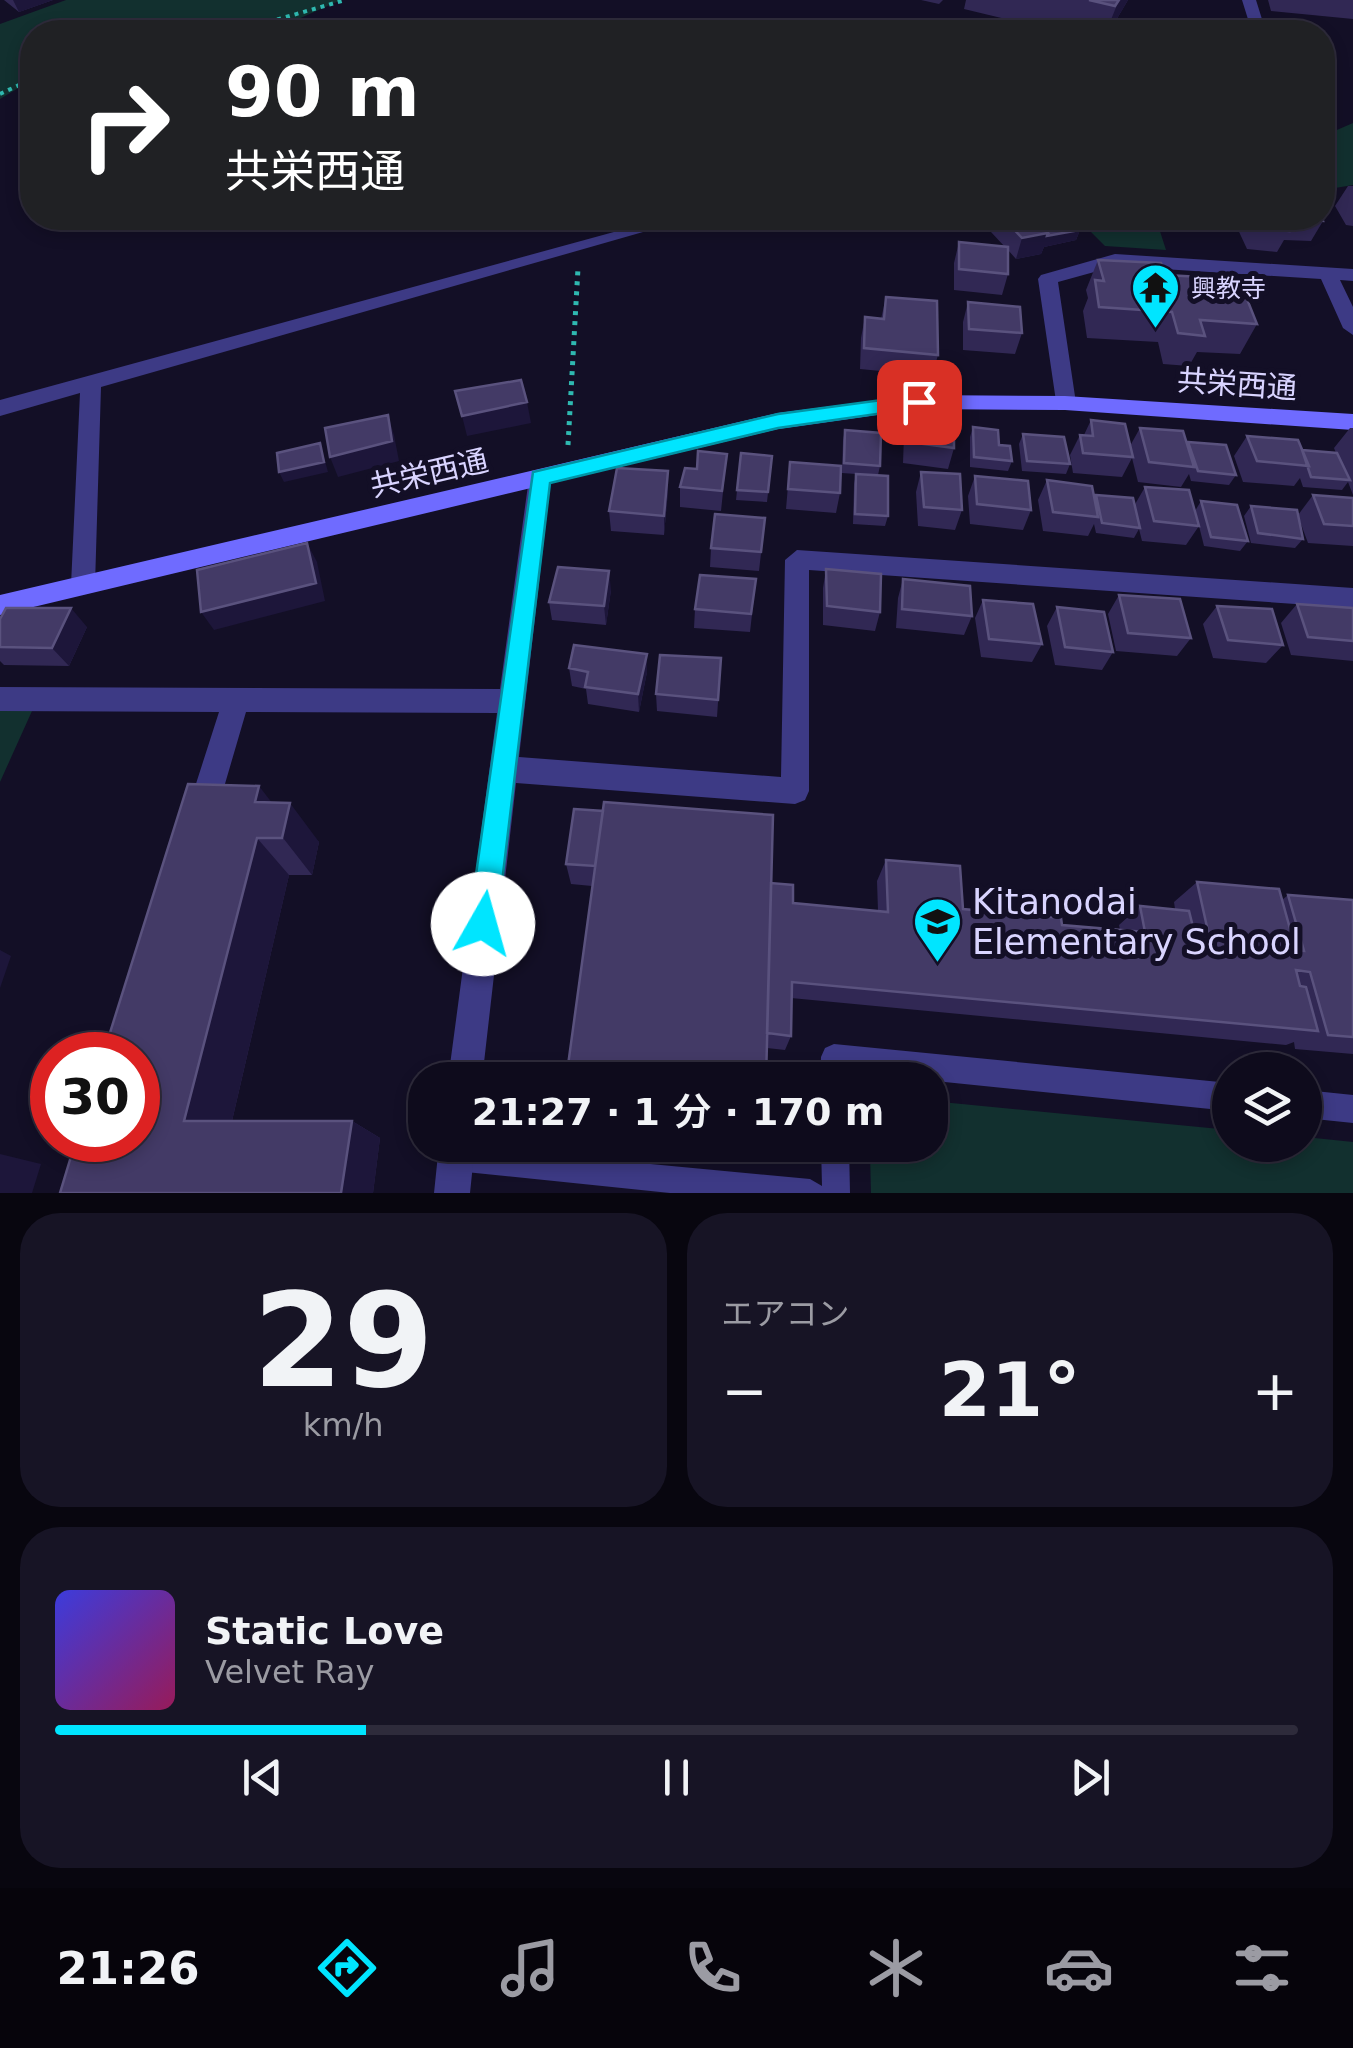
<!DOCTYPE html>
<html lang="ja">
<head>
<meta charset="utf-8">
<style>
	:root { --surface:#0e0b1c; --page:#171425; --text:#f1f3f6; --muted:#9b9ba3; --line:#2e2b3b; --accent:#00e5ff }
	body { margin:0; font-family:"DejaVu Sans","Noto Sans JP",sans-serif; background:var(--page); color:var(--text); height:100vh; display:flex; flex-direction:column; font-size:38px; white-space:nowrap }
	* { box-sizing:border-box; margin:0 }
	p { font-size:32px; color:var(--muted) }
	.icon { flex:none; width:55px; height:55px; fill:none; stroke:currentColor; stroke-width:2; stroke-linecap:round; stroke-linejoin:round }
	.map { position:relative; height:1193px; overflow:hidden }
	.panel { display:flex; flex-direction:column; gap:20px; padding:20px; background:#08060f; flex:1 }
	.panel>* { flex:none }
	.top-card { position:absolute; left:20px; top:20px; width:1315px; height:210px; border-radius:40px; box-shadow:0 5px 15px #0003,0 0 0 2px var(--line); background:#202124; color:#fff; overflow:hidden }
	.controls { position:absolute; left:1212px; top:1052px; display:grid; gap:20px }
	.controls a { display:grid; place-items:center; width:110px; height:110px; border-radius:50%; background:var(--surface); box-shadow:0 5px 15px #0003,0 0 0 2px var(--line); font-size:50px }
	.speed { position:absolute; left:30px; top:1032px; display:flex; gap:20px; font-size:50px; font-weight:700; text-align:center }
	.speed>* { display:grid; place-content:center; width:130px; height:130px; border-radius:50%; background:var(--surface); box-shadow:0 5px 15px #0003,0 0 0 2px var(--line); line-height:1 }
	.speed .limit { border:15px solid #d22; background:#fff; color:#111 }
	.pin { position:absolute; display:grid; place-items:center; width:85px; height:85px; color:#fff; margin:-42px; border-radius:20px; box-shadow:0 5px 15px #0006 }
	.me { position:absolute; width:110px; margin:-55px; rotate:7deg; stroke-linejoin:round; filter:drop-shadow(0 0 8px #0008) }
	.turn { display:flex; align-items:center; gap:35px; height:210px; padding:0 40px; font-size:45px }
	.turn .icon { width:130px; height:130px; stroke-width:2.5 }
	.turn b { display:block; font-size:70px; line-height:85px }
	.big { font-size:75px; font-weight:600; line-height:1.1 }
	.panel .tile { flex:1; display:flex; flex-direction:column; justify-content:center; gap:15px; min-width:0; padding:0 35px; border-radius:40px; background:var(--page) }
	.panel .dial { align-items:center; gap:0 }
	.dial b { font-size:130px; line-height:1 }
	.song { display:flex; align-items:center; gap:30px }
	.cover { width:120px; height:120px; border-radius:15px; background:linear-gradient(135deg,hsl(240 70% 55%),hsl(330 70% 35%)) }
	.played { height:10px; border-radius:5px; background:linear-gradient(90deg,var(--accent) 25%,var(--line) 25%) }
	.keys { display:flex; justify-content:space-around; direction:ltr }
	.heat { display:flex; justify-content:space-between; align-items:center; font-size:55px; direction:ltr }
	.panel .tiles { flex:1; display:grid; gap:20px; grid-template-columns:1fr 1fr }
	.tile:last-child { grid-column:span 2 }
	.trip { position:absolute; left:408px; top:1062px; width:540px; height:100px; border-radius:40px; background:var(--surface); box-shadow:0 5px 15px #0003,0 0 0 2px var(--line); font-weight:600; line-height:100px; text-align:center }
	.tab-bar { display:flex; height:160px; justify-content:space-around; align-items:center; background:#06040b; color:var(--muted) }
	.tab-bar .icon { width:70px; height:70px }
	.tab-bar .active { color:var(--accent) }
	.tab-bar b { font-size:45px; color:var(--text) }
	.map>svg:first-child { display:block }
	.green { fill:#12302f }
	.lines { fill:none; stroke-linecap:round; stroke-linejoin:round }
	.path-far1 { stroke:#2fb8b0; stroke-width:4; stroke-dasharray:4 5; stroke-linecap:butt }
	.path { stroke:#2fb8b0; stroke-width:5; stroke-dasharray:4 6; stroke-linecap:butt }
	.lane { fill:#3d3a85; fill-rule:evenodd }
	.street { fill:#3d3a85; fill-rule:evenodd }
	.secondary { fill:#6f6bff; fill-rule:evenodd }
	.wall { fill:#312854 }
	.shaded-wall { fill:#1d163a }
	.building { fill:#433a66; stroke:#5a527e; stroke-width:2.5 }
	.route { fill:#00e5ff; stroke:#0095a6; stroke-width:2.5 }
	.labels { text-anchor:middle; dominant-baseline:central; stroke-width:10; stroke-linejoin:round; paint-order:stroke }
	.far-poi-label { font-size:25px; fill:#d9d4ff; stroke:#130f26; text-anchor:start }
	.street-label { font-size:30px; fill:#d9d4ff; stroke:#130f26 }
	.near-poi-label { font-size:35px; fill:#d9d4ff; stroke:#130f26; text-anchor:start }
</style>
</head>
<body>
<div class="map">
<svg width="1353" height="1193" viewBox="0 0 1353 1193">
	<rect width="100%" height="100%" fill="#130f26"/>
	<!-- green -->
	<path class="green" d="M66 0H341L269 32H32V80L0 99V24Z
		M1353 123V185L1323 190V136Z
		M1077 218H1175L1158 225 1166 250 1105 246Z
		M0 699 32 711 0 782Z
		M931 1101 1230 1130V1145H1305V1137L1353 1142V1193H871L870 1153 879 1145H930Z"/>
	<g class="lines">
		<!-- path-far1 -->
		<path class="path-far1" d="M148 32H159
			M234 32 345 0
			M0 94 32 79"/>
		<!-- path -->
		<path class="path" d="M568 445 578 268"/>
		<!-- lane -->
		<path class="lane" d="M834 1044 1230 1083V1111L847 1072 848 1080H820L821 1057 825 1048Z
			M1305 1090 1353 1095V1123L1305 1118Z
			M451 1145 810 1179 822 1186 821 1145H849L850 1193H670L456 1171 446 1167 442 1157 446 1147Z"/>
		<!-- street -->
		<path class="street" d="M1242 0H1256L1266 32H1252Z
			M665 218H692L101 387 95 585 92 592H74L71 585 80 393 0 416V400Z
			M1115 254 1353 269V281L1340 280 1353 307V335L1343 328 1321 279 1116 266 1058 282 1076 403 1065 410 1057 408 1038 279 1041 275Z
			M540 470 551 478 519 757 781 777 785 560 797 550 1353 588V608L809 570V791L805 800 795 804 516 783 482 1080H448L497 713 246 712 215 818 210 828 200 832 190 828 185 818 219 712 0 711V687L500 689 529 478Z
			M439 1145H475L470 1193H434Z"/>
		<!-- secondary -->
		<path class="secondary" d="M919 395 1065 396 1353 414V430L1065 410 919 409 778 429 0 615V595L778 413Z"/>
	</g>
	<!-- wall -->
	<path class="wall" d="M4 0H53L19 12Z
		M921 0H943L939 4Z
		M966 0H1128L1109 32H1060L964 9Z
		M1268 0H1353V19L1271 11Z
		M1348 186H1353V226L1346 225 1335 206Z
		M996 218H1034L1080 230 1076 240 1044 247 1041 254 1016 259 1008 250V274L1002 295 954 290V263L959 242 1005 247 991 232Z
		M1236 218H1322L1323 221 1311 241 1284 240 1277 252 1247 249 1234 221Z
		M1098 260 1165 275 1257 324 1240 354 1197 352 1189 366 1163 364 1158 342 1087 338 1083 311 1088 298 1086 290Z
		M886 297 938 355 932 376 860 369 861 338 865 317 881 319Z
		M968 302 1022 333 1015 354 963 350V322Z
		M909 415 954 448 948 469 903 463 904 435Z
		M1091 420 1130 446 1140 428 1187 444 1188 442 1236 475 1229 485 1191 481 1189 474 1181 487 1138 482 1132 458 1122 477 1073 473 1070 455 1080 435H1084Z
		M973 427 999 445 1012 461 1008 471 970 467V437Z
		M1350 428H1353V495L1348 482 1342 490 1303 487 1300 478 1294 486 1243 482 1234 456 1247 436 1302 450 1336 453 1334 448Z
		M845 430 880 466 878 475 888 516 885 526 853 524 854 484 856 474 842 473 843 440Z
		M1023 434 1070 464 1066 474 1022 471 1019 444Z
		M741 453 772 456 767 502 736 500Z
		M727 454 721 511 680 507V487Z
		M790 462 840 493 836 513 786 509Z
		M921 472 962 510 955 530 918 526 916 492Z
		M975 476 1031 510 1023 530 970 524 968 496Z
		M1047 480 1095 498 1096 495 1134 506 1145 487 1195 511 1201 501 1248 541 1240 551 1204 546 1199 526 1186 545 1142 541 1139 529 1134 538 1096 533 1094 524 1088 536 1043 531 1038 500Z
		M668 491 664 535 611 531 609 511Z
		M1313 495 1353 498V546L1308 543 1298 516 1303 539 1295 548 1251 543 1244 516 1251 506 1298 515Z
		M765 518 759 571 710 567 711 548Z
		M826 569 880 612 875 631 823 625V588Z
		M756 579 750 632 694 628 695 609Z
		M903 579 972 616 964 635 896 628 898 598Z
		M611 590 606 625 552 620 549 602Z
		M1119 595 1191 638 1177 656 1116 651 1108 614Z
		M983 600 1042 644 1032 662 981 657 975 618Z
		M1297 604 1353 608V661L1291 655 1281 623Z
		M1217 606 1283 645 1266 663 1213 658 1203 624Z
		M1057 607 1113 652 1102 670 1055 665 1047 626Z
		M0 619 87 627 69 666 4 665 0 661Z
		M647 654V672L639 712 588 704 586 689 572 686 569 668Z
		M721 658 717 717 657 711 656 694Z
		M272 803 319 842 312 875H289L232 1121H352L380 1138 373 1193H60L138 1055Z
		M886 860 963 909 1062 925 1120 930 1119 925 1140 906 1175 909 1174 902 1197 882 1282 900 1288 895 1353 900V1054L1295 1049 1294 1042 1286 1045 791 998V1036L785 1050 767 1048 592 886 571 884 566 864 771 883 793 903 878 911 877 881Z"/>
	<!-- shaded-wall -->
	<path class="shaded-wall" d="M13 0H53L19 12Z
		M1119 0H1128L1109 32H1106Z
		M1080 230 1076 240 1044 247 1041 254 1016 259 1022 238 1048 233Z
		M527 402 531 423 467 436 462 416Z
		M388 415 394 435 399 461 338 477 330 457Z
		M320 443 328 472 284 482 279 472Z
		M668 471V491L664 535V516Z
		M307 543 317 562 325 601 214 630 201 612Z
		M609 571 611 590 606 625 604 606Z
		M71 608 87 627 69 666 52 648Z
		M647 654V672L639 712 638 694Z
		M259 786 286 821 290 803 319 842 312 875 255 802Z
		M257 838 289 875 228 1138 184 1121Z
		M0 950 11 956 0 988Z
		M352 1121 380 1138 373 1193H341Z
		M0 1154 41 1164 32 1193H0Z"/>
	<!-- building -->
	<path class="building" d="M1089 0H1119L1115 6Z
		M1003 218H1034L1048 233 1022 238Z
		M1035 218H1068L1080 230 1047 236 1048 233Z
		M1253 218H1322L1323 221 1286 219 1289 231 1258 229Z
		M959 242 1008 247V274L959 269Z
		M1098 260 1161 263 1165 275 1239 279 1257 324 1200 320 1205 336 1178 333 1172 312 1099 307 1095 280 1104 281Z
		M886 297 937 301 938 355 864 348 865 317 884 319Z
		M968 302 1020 307 1022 333 969 329Z
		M521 380 527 402 462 416 455 391Z
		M388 415 392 441 330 457 325 428Z
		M909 415 954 419V448L908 442Z
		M1091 420 1125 424 1133 457 1083 453 1080 435 1093 436Z
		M973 427 998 430 999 445 1010 446 1012 461 974 457Z
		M1140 428 1183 431 1194 467 1149 462Z
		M845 430 881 433 880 466 844 463Z
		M1023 434 1064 437 1070 464 1027 461Z
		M1247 436 1298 440 1309 466 1257 461Z
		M1188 442 1226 445 1236 475 1198 471Z
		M320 443 324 462 279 472 277 453Z
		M1302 450 1337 453 1350 480 1311 477Z
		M698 451 727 454 722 491 680 487 685 468 697 469Z
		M741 453 772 456 768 492 737 490Z
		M790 462 841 466 840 493 788 489Z
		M617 468 668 471 664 516 609 511Z
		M921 472 960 474 962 510 924 507Z
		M856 474 888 476V516L855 514Z
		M975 476 1028 481 1031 510 977 504Z
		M1047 480 1092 486 1098 517 1053 512Z
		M1145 487 1189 490 1199 526 1154 521Z
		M1096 495 1133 498 1140 528 1102 523Z
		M1313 495 1353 498V526L1324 524Z
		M1201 501 1237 505 1248 541 1211 537Z
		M1251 506 1297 510 1303 539 1258 533Z
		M715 514 765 518 761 552 711 548Z
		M307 543 316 583 201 612 197 570Z
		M558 567 609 571 604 606 549 602Z
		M826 569 881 574 880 612 827 606Z
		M700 575 756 579 751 614 695 609Z
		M903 579 970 586 972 616 902 609Z
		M1119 595 1180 599 1191 638 1128 633Z
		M983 600 1033 604 1042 644 989 639Z
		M1297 604 1353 608V641L1308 637Z
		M1217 606 1272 609 1283 645 1228 640Z
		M1057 607 1104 612 1113 652 1065 647Z
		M6 608H71L52 648 0 647V619Z
		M574 645 647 654 638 694 585 687 588 672 569 668Z
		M660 655 721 658 718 700 656 694Z
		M188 784 259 786 255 802 290 803 282 838H257L184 1121H352L341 1193H60L76 1140H138V1055H103Z
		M604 802 773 815 766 1080H566Z
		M574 809 603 811 595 866 566 864Z
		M886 860 960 866 963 909 1061 918 1062 925 1145 932 1140 906 1189 911 1195 935 1209 936 1197 882 1279 889 1292 936H1286L1290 950 1304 951 1288 895 1353 900V1037L1328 1035 1310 972 1296 970 1300 986 1306 987 1318 1031 792 982 791 1036 767 1033 771 883 793 885V903L888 912Z"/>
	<!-- route -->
	<path class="route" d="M919 395 926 397V407L778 428 550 483 497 924 493 934 483 939 473 934 469 924 533 472 778 414Z"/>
	<!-- icons -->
	<defs>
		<symbol id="temple-pin" viewBox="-11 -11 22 30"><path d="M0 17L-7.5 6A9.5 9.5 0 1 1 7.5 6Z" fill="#00e5ff" stroke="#130f26"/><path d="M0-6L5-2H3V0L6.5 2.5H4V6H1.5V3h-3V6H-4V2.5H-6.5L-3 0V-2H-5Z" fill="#111"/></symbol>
		<symbol id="school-pin" viewBox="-11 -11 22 30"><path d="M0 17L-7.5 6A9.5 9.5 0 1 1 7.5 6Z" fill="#00e5ff" stroke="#130f26"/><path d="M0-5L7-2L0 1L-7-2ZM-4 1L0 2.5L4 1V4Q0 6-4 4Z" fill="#111"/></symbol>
	</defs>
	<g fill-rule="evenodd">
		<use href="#temple-pin" x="1128" y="260" width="55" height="75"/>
		<use href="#school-pin" x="910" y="894" width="55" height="75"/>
	</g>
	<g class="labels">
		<!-- far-poi labels -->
		<g class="far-poi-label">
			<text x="1191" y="288">興教寺</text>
		</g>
		<!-- street labels -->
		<g class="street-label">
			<text transform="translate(1237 384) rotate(4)">共栄西通</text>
			<text transform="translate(429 473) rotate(-13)">共栄西通</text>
		</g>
		<!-- near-poi labels -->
		<g class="near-poi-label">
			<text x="972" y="902">Kitanodai<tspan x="972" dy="40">Elementary School</tspan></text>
		</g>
	</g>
</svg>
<div class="controls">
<a><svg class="icon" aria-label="layers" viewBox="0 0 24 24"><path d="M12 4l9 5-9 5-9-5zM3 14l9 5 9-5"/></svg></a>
</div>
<div class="speed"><div class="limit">30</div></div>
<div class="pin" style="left:919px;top:402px;background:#d93025"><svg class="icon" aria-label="arrive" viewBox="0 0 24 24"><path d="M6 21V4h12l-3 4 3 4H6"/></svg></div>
<svg class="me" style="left:483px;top:924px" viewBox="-20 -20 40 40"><circle r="19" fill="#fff"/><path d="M0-13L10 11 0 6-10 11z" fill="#00e5ff"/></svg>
<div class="trip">21:27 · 1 分 · 170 m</div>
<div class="top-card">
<div class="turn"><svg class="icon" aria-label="right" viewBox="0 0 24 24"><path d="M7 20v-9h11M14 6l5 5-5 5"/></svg><div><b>90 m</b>共栄西通</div></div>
</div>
</div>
<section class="panel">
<div class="tiles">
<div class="tile dial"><b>29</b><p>km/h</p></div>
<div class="tile"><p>エアコン</p>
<div class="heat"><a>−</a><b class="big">21°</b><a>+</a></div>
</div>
<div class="tile">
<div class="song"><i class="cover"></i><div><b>Static Love</b><p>Velvet Ray</p></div></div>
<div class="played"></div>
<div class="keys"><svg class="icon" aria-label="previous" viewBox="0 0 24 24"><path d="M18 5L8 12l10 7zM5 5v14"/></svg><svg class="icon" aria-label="pause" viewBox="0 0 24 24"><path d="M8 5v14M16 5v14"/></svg><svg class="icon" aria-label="next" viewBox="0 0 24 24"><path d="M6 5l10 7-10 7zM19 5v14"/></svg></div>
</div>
</div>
</section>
<nav class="tab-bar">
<b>21:26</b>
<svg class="icon active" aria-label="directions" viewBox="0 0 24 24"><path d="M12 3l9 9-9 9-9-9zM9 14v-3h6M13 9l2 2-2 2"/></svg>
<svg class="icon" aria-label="music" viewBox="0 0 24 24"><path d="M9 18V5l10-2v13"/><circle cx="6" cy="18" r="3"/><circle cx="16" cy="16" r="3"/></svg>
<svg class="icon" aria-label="phone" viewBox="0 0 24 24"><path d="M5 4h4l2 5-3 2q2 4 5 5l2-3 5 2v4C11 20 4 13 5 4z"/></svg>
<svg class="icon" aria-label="climate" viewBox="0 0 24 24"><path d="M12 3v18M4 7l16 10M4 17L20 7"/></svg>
<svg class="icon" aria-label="car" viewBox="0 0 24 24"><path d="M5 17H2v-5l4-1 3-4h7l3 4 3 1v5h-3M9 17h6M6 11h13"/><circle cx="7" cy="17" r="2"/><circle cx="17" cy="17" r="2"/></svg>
<svg class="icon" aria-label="filters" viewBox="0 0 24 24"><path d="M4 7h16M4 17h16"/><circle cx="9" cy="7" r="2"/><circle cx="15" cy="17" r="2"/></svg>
</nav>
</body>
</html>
